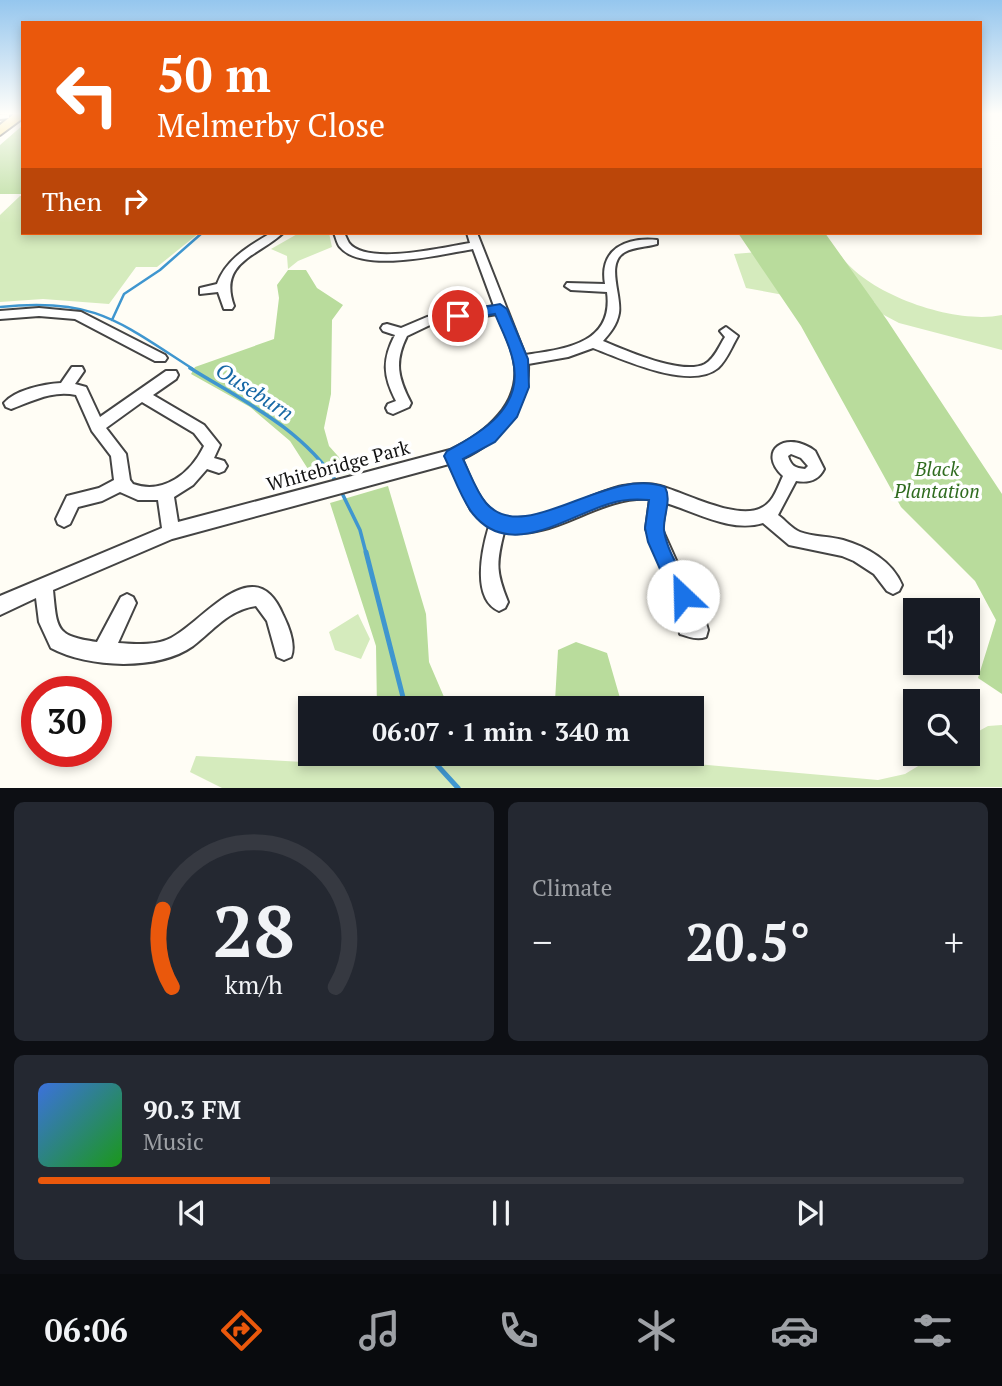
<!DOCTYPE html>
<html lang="en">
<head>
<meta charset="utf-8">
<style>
	:root { --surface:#171b24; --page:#242831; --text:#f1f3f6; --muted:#9ea1a6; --line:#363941; --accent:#ea580c }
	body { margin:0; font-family:"PT Serif",serif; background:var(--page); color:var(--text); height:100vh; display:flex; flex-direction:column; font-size:26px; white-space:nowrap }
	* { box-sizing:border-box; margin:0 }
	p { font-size:23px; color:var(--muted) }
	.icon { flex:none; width:38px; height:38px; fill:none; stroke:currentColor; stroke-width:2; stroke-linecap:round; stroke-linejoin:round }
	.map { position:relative; height:788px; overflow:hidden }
	.panel { display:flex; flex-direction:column; gap:14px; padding:14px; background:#0d0f14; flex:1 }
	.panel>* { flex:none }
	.banner { position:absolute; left:21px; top:21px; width:961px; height:214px; border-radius:0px; box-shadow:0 4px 10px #0003; background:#ea580c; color:#fff; overflow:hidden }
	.tools { position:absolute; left:903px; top:598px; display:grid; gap:14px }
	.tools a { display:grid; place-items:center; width:77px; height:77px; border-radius:0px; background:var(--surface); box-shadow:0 4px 10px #0003; font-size:35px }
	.speed { position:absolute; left:21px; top:676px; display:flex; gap:14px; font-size:35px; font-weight:700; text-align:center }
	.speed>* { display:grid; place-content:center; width:91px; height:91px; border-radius:50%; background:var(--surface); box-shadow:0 4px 10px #0003; line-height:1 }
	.speed .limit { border:10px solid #d22; background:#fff; color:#111 }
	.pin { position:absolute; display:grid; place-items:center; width:60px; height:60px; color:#fff; margin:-30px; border:4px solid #fff; border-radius:50%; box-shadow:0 2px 7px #0007 }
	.me { position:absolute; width:77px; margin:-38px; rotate:336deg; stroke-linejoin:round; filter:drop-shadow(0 0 5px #0008) }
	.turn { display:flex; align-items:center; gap:24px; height:147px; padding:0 21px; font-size:32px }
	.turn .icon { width:91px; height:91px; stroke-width:2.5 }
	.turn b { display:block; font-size:49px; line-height:60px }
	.then { display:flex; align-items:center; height:66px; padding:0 21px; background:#0003; gap:14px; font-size:26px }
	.big { font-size:52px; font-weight:600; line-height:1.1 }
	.panel .tile { flex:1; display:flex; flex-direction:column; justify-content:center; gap:10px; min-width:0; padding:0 24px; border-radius:10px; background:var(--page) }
	.panel .dial { align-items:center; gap:0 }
	.dial svg { height:182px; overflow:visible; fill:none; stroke:var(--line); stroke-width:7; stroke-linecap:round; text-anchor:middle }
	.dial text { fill:var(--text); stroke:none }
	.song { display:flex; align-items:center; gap:21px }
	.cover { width:84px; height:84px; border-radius:10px; background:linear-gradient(135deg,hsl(220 70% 55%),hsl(120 70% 35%)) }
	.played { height:7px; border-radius:4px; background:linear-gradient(90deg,var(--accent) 25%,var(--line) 25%) }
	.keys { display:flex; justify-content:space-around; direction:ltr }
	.heat { display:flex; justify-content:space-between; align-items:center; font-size:38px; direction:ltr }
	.panel .tiles { flex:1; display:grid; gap:14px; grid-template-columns:1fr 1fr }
	.tile:last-child { grid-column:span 2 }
	.trip { position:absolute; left:298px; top:696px; width:406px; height:70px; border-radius:0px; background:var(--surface); box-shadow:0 4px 10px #0003; font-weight:600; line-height:70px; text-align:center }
	.menu { display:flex; height:112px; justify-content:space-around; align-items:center; background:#090b0e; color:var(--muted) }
	.menu .icon { width:49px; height:49px }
	.menu .current { color:var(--accent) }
	.menu b { font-size:32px; color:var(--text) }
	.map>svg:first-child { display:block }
	.green { fill:#d5ebbd }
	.forest { fill:#b9dc9c }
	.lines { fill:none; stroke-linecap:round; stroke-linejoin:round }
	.stream-far2 { stroke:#3f96cf; stroke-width:2.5 }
	.stream-far1 { stroke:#3f96cf; stroke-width:3.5 }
	.stream { stroke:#3f96cf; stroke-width:5 }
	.minor-casing { stroke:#444; stroke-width:4 }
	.major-casing { stroke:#222; stroke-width:4 }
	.minor { fill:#fff; fill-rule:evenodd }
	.major { fill:#f9d66b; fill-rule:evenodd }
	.route { fill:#1a73e8; stroke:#114b97; stroke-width:2 }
	.labels { text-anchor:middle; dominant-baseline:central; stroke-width:7; stroke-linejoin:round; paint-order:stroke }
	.street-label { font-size:19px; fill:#111; stroke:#fff }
	.park-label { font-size:19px; font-style:italic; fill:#2f6b1f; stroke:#fff }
	.water-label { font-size:21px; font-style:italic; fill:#1768a6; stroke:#fff }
</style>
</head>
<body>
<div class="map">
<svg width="1002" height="788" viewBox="0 0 1002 788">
	<rect width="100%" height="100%" fill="#fffdf5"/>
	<!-- green -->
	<path class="green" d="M20 196H23V233H199L157 267H136L109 304 43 299 0 302V215Z
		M299 233H329L332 247 298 261 288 269 287 256 271 249Z
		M782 250 841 256C869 295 955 325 1002 315V350L899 323 882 314 874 302 789 296 746 288 734 254Z
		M358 614 370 639 361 659 335 650 329 632Z
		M1002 725V787L222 788 190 772 196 756 357 765 404 754H583L878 780 905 774 938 754H968V737L988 726Z"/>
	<!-- forest -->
	<path class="forest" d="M23 125V194H0V145Z
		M738 233H825L887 320 1002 494V694L978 678 996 620 975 581 901 507 801 326Z
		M288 270H306L317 288 343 305 332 320 331 394 324 428 329 446 353 473 315 480 290 441 250 407 191 374 195 367 274 339 279 298 277 285Z
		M388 486 426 614 429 662 444 697 522 709H377L376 646 330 503Z
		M576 642 607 653 620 698 627 709H547L555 701 558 650Z"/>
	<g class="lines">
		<!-- stream-far2 -->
		<path class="stream-far2" d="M0 307C94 297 118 321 193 369
			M112 320 124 294 160 270 202 233"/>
		<!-- stream-far1 -->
		<path class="stream-far1" d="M190 368C245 402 301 428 338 484
			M341 491 360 530 366 553"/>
		<!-- stream -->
		<path class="stream" d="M366 552 406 709
			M427 754 458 788"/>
		<defs>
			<path id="minor" d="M9 114V118L0 119V115Z
				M271 233H283C258 256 218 262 234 306L232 309H224L218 292 200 294V288L217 284C226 259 249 246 271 233Z
				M334 233H344C346 236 347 240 349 243 367 266 444 247 470 243L467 233H477L525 355C565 349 614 344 607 292L571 290 565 286 567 283 605 284C599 249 626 237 657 240V244C647 247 634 247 625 252 605 263 622 295 619 313 617 325 610 333 603 341 625 350 682 376 705 364 715 358 719 346 725 337L720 331 726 327 738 336C732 346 727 360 718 368 690 391 622 359 593 348L568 357 528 364C530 409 500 441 462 459 471 479 481 511 505 517 546 527 585 493 623 486 635 484 649 483 660 486 686 493 739 522 763 507 774 501 778 486 783 476 756 451 786 429 815 451L824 469C818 481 808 483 796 481L778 515C785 520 792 529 800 532 813 537 829 536 843 540 867 547 892 561 902 585L899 591 893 594 887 591 874 574 854 561 842 556 789 545 763 523C731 533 696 512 666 503L662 529 692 596 695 620 706 623 708 630 706 637C697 640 689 637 680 634L674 597 646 529 650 499C598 495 556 541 504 532 496 564 496 572 508 602L505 608 499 611C471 599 482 549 489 526L471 510 449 464 172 539 53 590C57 629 55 636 97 642L121 597 127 594 133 597 136 603 118 643C134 644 156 646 171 638 205 620 255 548 283 615 289 627 296 645 291 657L284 660 277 657 267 621 256 606C228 610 214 630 193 646 158 671 88 668 51 648L39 622 36 598 0 615V596L162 528 158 500H138L120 492 102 501 78 507 70 524 64 527 58 524 56 519 67 496 99 488 114 480 111 456 92 431 76 395C52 390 33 401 11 409L6 407 4 403C15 390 44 384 61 383L72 367H82L84 371 75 384 86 387 100 417 166 371H176L178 375 176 379 153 395 204 425 220 445 214 458 224 461 227 466 224 471 219 473 207 469 193 485 174 497 178 522 450 450C485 434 523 403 514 360 511 344 502 328 497 314L430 325 407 336C394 362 398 378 411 403L409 407 393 414 388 412 386 408 388 404 396 401C383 376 382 360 395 335L383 331 381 328 383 325 387 324 401 328 427 317 494 306 473 249C443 254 362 274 340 247 337 244 336 237 334 233ZM142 402 194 433 204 446C191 473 164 495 133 484L130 480 126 454 106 428ZM791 454 801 458 808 466 805 469C795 468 791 466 788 456Z
				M39 308 81 312 165 355 167 358 165 361H155L75 319 39 316 0 319V311Z"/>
			<path id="major" d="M15 113H23V118L0 135V125Z"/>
		</defs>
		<!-- minor casing -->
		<use href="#minor" class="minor-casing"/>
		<!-- major casing -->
		<use href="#major" class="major-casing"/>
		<!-- minor -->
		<use href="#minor" class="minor"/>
		<!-- major -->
		<use href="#major" class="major"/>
	</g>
	<!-- sky -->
	<linearGradient id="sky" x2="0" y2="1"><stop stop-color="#95c6ee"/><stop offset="0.51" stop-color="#fffefa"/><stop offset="1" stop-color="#fffefa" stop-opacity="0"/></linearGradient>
	<rect width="1002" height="223" fill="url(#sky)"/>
	<!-- route -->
	<path class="route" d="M500 304 507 309 528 359 529 387 517 417 495 442 463 459C470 473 476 491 486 503 525 548 607 465 665 487 672 500 663 516 664 530 667 553 684 575 693 596L690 603 683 606 675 603 648 542 645 528 649 500C636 499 624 499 612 503 568 515 511 561 473 514 461 499 453 474 444 456L447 451C481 433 524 408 513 361 510 345 501 329 495 314L458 321 451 316 458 312Z"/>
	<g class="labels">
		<!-- street labels -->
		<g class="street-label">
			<text transform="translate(338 465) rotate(-15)">Whitebridge Park</text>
		</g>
		<!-- park labels -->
		<g class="park-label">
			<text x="937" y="468">Black<tspan x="937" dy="22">Plantation</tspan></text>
		</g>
		<!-- water labels -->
		<g class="water-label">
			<text transform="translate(255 391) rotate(33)">Ouseburn</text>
		</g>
	</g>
</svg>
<div class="tools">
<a><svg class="icon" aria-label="sound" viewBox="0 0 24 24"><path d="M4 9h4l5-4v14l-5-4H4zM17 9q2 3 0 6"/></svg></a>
<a><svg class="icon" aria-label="search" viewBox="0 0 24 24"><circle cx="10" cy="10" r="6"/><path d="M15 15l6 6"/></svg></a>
</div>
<div class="speed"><div class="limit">30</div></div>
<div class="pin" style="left:458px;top:316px;background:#d93025"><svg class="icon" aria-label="arrive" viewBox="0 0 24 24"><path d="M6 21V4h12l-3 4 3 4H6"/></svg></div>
<svg class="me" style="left:683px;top:596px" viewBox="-20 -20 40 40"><circle r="19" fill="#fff"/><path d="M0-13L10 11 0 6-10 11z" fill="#1a73e8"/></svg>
<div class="trip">06:07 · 1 min · 340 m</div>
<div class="banner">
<div class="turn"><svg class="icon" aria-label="left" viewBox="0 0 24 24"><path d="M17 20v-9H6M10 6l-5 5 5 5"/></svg><div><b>50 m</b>Melmerby Close</div></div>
<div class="then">Then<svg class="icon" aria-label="right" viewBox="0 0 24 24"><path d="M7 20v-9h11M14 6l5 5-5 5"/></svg></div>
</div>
</div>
<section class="panel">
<div class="tiles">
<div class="tile dial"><svg viewBox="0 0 100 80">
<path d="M14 69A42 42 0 1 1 86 69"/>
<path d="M14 69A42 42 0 0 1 10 35" stroke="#ea580c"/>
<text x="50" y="56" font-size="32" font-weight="700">28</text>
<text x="50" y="72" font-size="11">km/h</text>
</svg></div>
<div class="tile"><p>Climate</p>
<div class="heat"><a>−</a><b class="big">20.5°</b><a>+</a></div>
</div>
<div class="tile">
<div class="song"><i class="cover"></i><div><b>90.3 FM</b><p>Music</p></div></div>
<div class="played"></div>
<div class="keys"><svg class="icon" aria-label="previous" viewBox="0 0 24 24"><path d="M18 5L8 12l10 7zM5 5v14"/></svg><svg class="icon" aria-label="pause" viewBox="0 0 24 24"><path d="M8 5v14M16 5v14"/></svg><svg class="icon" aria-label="next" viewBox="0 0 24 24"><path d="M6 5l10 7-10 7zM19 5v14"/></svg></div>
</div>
</div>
</section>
<nav class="menu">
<b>06:06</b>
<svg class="icon current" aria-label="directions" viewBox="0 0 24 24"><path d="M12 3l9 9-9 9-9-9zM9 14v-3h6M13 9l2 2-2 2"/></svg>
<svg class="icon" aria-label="music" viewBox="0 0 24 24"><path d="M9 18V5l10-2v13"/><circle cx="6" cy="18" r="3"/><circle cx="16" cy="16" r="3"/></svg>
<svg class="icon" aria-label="phone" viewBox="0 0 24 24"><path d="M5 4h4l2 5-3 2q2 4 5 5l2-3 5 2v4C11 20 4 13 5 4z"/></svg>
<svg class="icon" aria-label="climate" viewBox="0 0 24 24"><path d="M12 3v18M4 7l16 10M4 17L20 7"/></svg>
<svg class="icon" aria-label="car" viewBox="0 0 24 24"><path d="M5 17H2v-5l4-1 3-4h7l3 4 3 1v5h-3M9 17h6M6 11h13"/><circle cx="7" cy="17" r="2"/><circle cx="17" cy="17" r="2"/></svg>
<svg class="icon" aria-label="filters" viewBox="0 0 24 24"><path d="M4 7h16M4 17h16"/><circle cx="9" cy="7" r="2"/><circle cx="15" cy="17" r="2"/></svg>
</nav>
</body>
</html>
